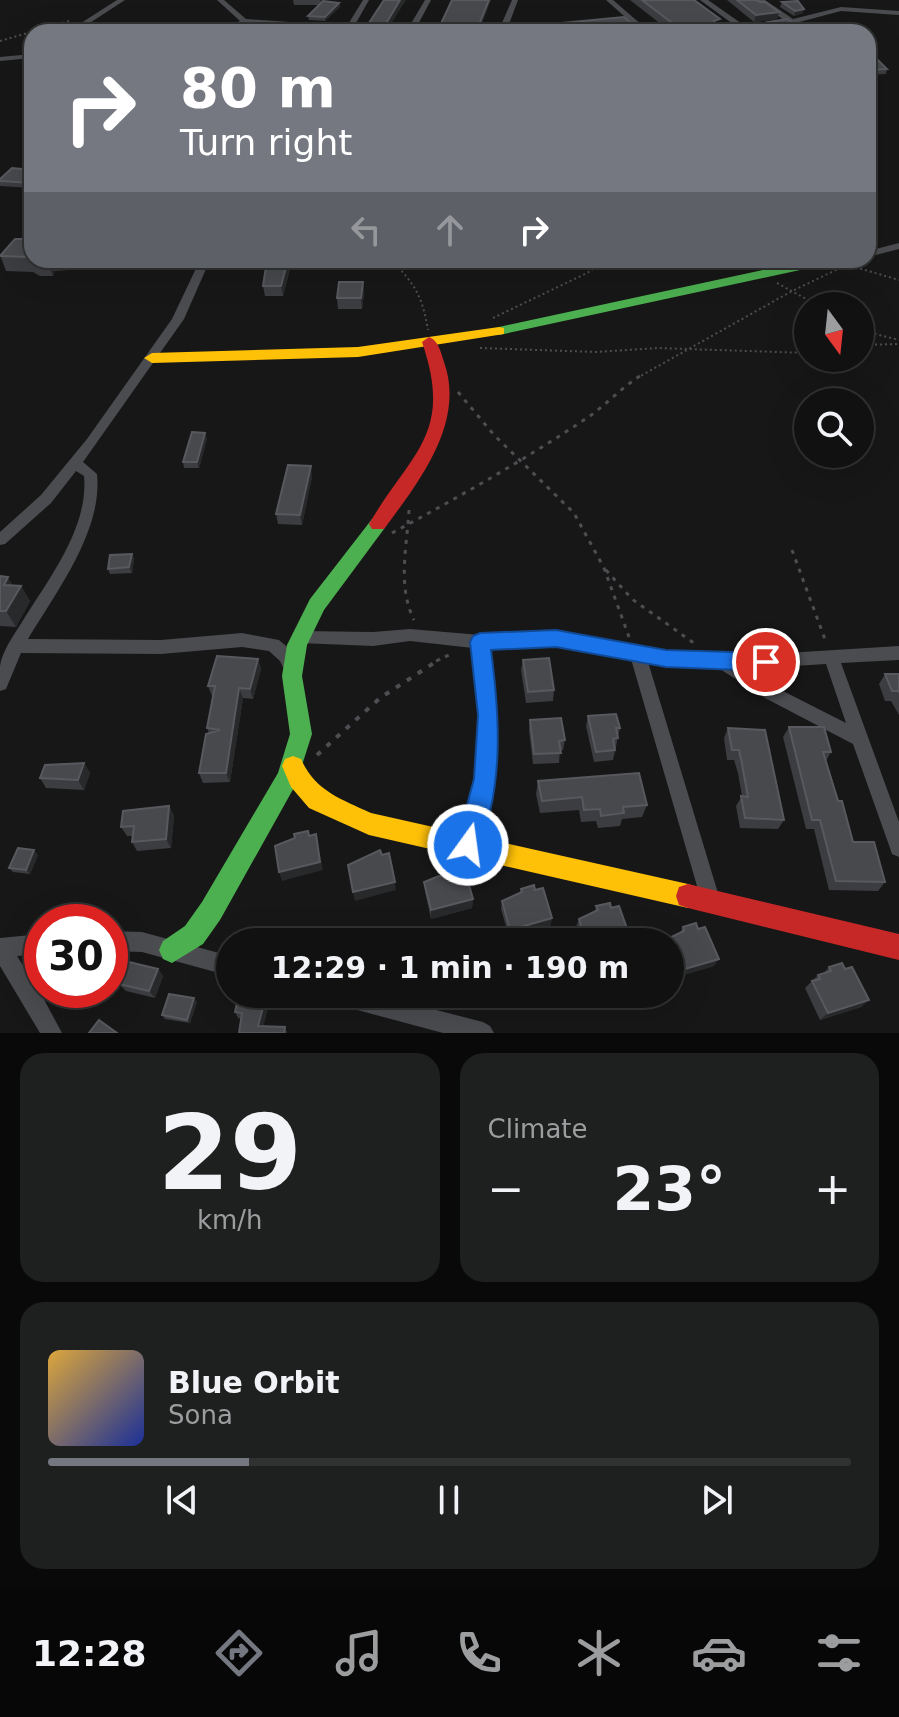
<!DOCTYPE html>
<html lang="en">
<head>
<meta charset="utf-8">
<style>
	:root { --surface:#111; --page:#1e1f1f; --text:#f1f3f6; --muted:#9c9d9f; --line:#303131; --accent:#757880 }
	body { margin:0; font-family:"DejaVu Sans",sans-serif; background:var(--page); color:var(--text); height:100vh; display:flex; flex-direction:column; font-size:30px; white-space:nowrap }
	* { box-sizing:border-box; margin:0 }
	p { font-size:26px; color:var(--muted) }
	.icon { flex:none; width:44px; height:44px; fill:none; stroke:currentColor; stroke-width:2; stroke-linecap:round; stroke-linejoin:round }
	.map { position:relative; height:1033px; overflow:hidden }
	.panel { display:flex; flex-direction:column; gap:20px; padding:20px; background:#090909; flex:1 }
	.panel>* { flex:none }
	.hud { position:absolute; left:24px; top:24px; width:852px; height:244px; border-radius:24px; box-shadow:0 8px 32px #0002,0 0 0 2px var(--line); background:#757880; color:#fff; overflow:hidden }
	.needle { width:52px; rotate:165deg }
	.fabs { position:absolute; left:794px; top:292px; display:grid; gap:16px }
	.fabs a { display:grid; place-items:center; width:80px; height:80px; border-radius:50%; background:var(--surface); box-shadow:0 8px 32px #0002,0 0 0 2px var(--line); font-size:40px }
	.speed { position:absolute; left:24px; top:904px; display:flex; gap:16px; font-size:40px; font-weight:700; text-align:center }
	.speed>* { display:grid; place-content:center; width:104px; height:104px; border-radius:50%; background:var(--surface); box-shadow:0 8px 32px #0002,0 0 0 2px var(--line); line-height:1 }
	.speed .limit { border:12px solid #d22; background:#fff; color:#111 }
	.pin { position:absolute; display:grid; place-items:center; width:68px; height:68px; color:#fff; margin:-34px; border:4px solid #fff; border-radius:50%; box-shadow:0 2px 8px #0007 }
	.me { position:absolute; width:88px; margin:-44px; rotate:14deg; stroke-linejoin:round; filter:drop-shadow(0 0 6px #0008) }
	.turn { display:flex; align-items:center; gap:28px; height:168px; padding:0 24px; font-size:36px }
	.turn .icon { width:104px; height:104px; stroke-width:2.5 }
	.turn b { display:block; font-size:56px; line-height:68px }
	.lanes { display:flex; align-items:center; height:76px; padding:0 24px; background:#0003; justify-content:center; gap:40px; direction:ltr }
	.lanes .off { opacity:.35 }
	.big { font-size:60px; font-weight:700; line-height:1.1 }
	.panel .tile { flex:1; display:flex; flex-direction:column; justify-content:center; gap:12px; min-width:0; padding:0 28px; border-radius:24px; background:var(--page) }
	.panel .dial { align-items:center; gap:0 }
	.dial b { font-size:104px; line-height:1 }
	.song { display:flex; align-items:center; gap:24px }
	.cover { width:96px; height:96px; border-radius:12px; background:linear-gradient(135deg,hsl(40 70% 55%),hsl(230 70% 35%)) }
	.played { height:8px; border-radius:4px; background:linear-gradient(90deg,var(--accent) 25%,var(--line) 25%) }
	.keys { display:flex; justify-content:space-around; direction:ltr }
	.heat { display:flex; justify-content:space-between; align-items:center; font-size:44px; direction:ltr }
	.panel .tiles { flex:1; display:grid; gap:20px; grid-template-columns:1fr 1fr }
	.tile:last-child { grid-column:span 2 }
	.trip { position:absolute; left:216px; top:928px; width:468px; height:80px; border-radius:40px; background:var(--surface); box-shadow:0 8px 32px #0002,0 0 0 2px var(--line); font-weight:700; line-height:80px; text-align:center }
	.tab-bar { display:flex; height:128px; justify-content:space-around; align-items:center; background:#070707; color:var(--muted) }
	.tab-bar .icon { width:56px; height:56px }
	.tab-bar .active { color:var(--accent) }
	.tab-bar b { font-size:36px; color:var(--text) }
	.map>svg:first-child { display:block }
	.lines { fill:none; stroke-linecap:round; stroke-linejoin:round }
	.path-far2 { stroke:#4d4e52; stroke-width:2; stroke-dasharray:2 3; stroke-linecap:butt }
	.path-far1 { stroke:#4d4e52; stroke-width:3; stroke-dasharray:4 6; stroke-linecap:butt }
	.path { stroke:#4d4e52; stroke-width:4; stroke-dasharray:5 8; stroke-linecap:butt }
	.street { fill:#4b4c50; fill-rule:evenodd }
	.fast { fill:#4caf50; fill-rule:evenodd }
	.slow { fill:#ffc107; fill-rule:evenodd }
	.jam { fill:#c62828; fill-rule:evenodd }
	.wall { fill:#3c3d40 }
	.shaded-wall { fill:#28292a }
	.building { fill:#48494d; stroke:#57595e; stroke-width:2 }
	.route { fill:#1a73e8; stroke:#114b97; stroke-width:2 }
</style>
</head>
<body>
<div class="map">
<svg width="899" height="1033" viewBox="0 0 899 1033">
	<rect width="100%" height="100%" fill="#171717"/>
	<g class="lines">
		<!-- path-far2 -->
		<path class="path-far2" d="M0 41 69 21
			M391 260C416 285 422 296 428 330
			M723 260 741 267
			M841 263 899 280
			M777 283 819 306
			M493 318 587 273 607 260
			M860 330 899 340
			M860 345 899 344
			M480 348 596 352 658 348 808 353
			M637 378 792 291 857 260"/>
		<!-- path-far1 -->
		<path class="path-far1" d="M458 392 494 435 574 513 604 568 629 637
			M409 510C407 547 397 585 414 620
			M392 533C459 497 524 460 587 418 606 405 621 388 640 376
			M792 550 826 642
			M606 570 632 599 698 646
			M436 661 451 654"/>
		<!-- path -->
		<path class="path" d="M317 755 380 698 440 659"/>
		<!-- street -->
		<path class="street" d="M117 0H125L76 32H67Z
			M217 0H224L246 19 347 26 363 0H369L351 32 249 23 253 32H245L242 25 224 32H213L240 21Z
			M425 0H431L414 32H406Z
			M512 0H518L506 32H498Z
			M606 0H613L650 32H642Z
			M700 0H708L745 26 785 21 757 0H765L793 19 841 7 899 11V15L841 11 792 24 744 31 715 32 737 27Z
			M32 54V58L0 61V57Z
			M899 243V249L868 257V251Z
			M200 260H210L184 319 83 462 97 474C103 531 56 592 28 639L161 640 242 633 279 640 292 651 300 668 298 673 292 675 286 673 280 661 269 651 242 647 161 654 21 653 6 689 0 691C0 683 0 674 0 666 2 651 14 635 22 622 48 580 89 528 84 476L76 471 51 503 5 544 0 545V532L41 495 87 439 172 319Z
			M410 629 480 635 556 631 666 652 738 656 899 646V660L841 663 899 822V857L892 854 890 848 853 744 765 698 720 669 666 666 648 662 721 903 718 910 711 913 704 910 631 659 556 645 489 648 497 715 494 779 475 851 468 854 461 851 459 845 476 779 481 715 473 648 410 641 373 646 300 643 294 642 292 637 294 632 300 631 373 632ZM826 664 846 723 777 688 747 669Z
			M110 931 142 932 230 956V976L142 952 110 951Z
			M42 934V954L17 956 40 992 62 1033H40L0 966V938Z
			M325 994H374L483 1022 490 1026 494 1033H443L335 1004 328 1001Z"/>
		<!-- fast -->
		<path class="fast" d="M809 260H835L828 264 499 335 492 331 499 327Z
			M378 517 384 519 387 524 384 529 324 610 307 645 302 676 312 734 296 784 220 920 203 944 172 963 163 959 159 950 163 941 185 926 202 902 278 773 290 734 282 676 287 645 310 599 372 519Z"/>
		<!-- slow -->
		<path class="slow" d="M499 327 504 328V334L358 357 152 363 144 358 152 353 358 347Z
			M293 756 301 759C315 791 341 799 371 813L688 884 697 887 700 896 697 905 688 908 369 835 309 808 291 787 282 766 285 759Z"/>
		<!-- jam -->
		<path class="jam" d="M429 337C439 341 441 353 444 362 466 423 418 483 384 529H372L369 524C411 452 454 435 422 342Z
			M688 884 899 934V960L688 908 679 905 676 896 679 887Z"/>
	</g>
	<!-- wall -->
	<path class="wall" d="M293 0H321L320 4 339 3 340 7 325 21 309 20 308 16 319 5H294Z
		M630 0H694L719 26 738 32H671Z
		M727 0H756L779 12 777 19 754 22Z
		M782 2 803 13 794 16 780 7Z
		M768 22 804 31 803 32H767L766 31Z
		M561 23 641 32H561Z
		M868 55 887 69 886 74 868 75Z
		M32 170V188L0 186V179Z
		M15 239 32 260H97L100 268 54 271 53 276H40L33 272 6 271 0 255Z
		M267 260H330L329 270 290 269 283 296H265L263 286Z
		M363 282 364 293 362 309H338L337 298Z
		M207 438 199 468H184L183 462Z
		M312 477 302 525 278 524 276 514Z
		M132 554 134 559 132 573 110 574 108 569Z
		M0 576 13 585 21 586 30 601 16 627 0 626Z
		M258 659 261 669 253 699 243 698 230 782 203 783 199 773 209 733 207 728 213 696H212L208 686Z
		M523 660 554 690 553 701 526 703 521 670Z
		M885 674H899V715L891 701H885L879 684Z
		M588 716 620 728 613 760 594 762 586 726Z
		M530 720 565 740 563 750H560L559 763 533 764 529 730Z
		M789 727 831 752 826 761 853 842 885 882 878 891 829 890 814 829H806L783 737Z
		M728 728 784 820 778 829 740 828 736 806 742 796 738 773 734 760H727L724 738Z
		M84 763 90 773 84 790 46 788 40 778Z
		M538 781 647 805 642 817 622 819 620 826 598 828 596 821 581 822 579 810 540 813 536 794Z
		M169 806 174 816 171 848 137 851 132 842 133 836H127L121 827Z
		M38 855 30 874 13 872 9 868Z
		M443 871 458 872 473 899 472 908 431 919 425 891 424 882 443 874Z
		M521 889 535 890 552 918 550 926 509 937 501 909 502 901 520 893Z
		M596 906 611 908 630 937 628 942H581L576 927 579 919 595 912Z
		M683 927 714 966 673 978 670 970V942H664L665 940 680 933Z
		M829 967 845 969 869 1000 861 1007 820 1020 805 988 818 975 823 974Z
		M158 969 163 976 155 998 126 991 119 984Z
		M266 996 269 1003 263 1027H285L287 1033H239L242 1019 238 1018 235 1012Z
		M197 1002 190 1023 165 1019 162 1015Z"/>
	<!-- shaded-wall -->
	<path class="shaded-wall" d="M400 0H406L386 32H381Z
		M489 0H491L479 32H476Z
		M339 3 340 7 325 21V17Z
		M804 9 803 13 794 16 795 11Z
		M779 12 777 19 754 22 756 15Z
		M47 260H50L54 271 53 276Z
		M288 260 290 269 283 296 281 286Z
		M363 282 364 293 362 309 361 298Z
		M205 433 207 438 199 468 197 462Z
		M311 466 312 477 302 525 300 515Z
		M132 554 134 559 132 573 129 567Z
		M8 577 17 592 4 585Z
		M21 586 30 601 16 627 6 611Z
		M258 659 261 669 253 699 250 689Z
		M239 688 243 698 230 782 226 773Z
		M84 763 90 773 84 790 78 780Z
		M169 806 174 816 171 848 166 839Z
		M316 834 323 870 282 881 279 872Z
		M34 850 38 855 30 874 26 870Z
		M395 882 396 890 355 901 353 892Z
		M473 899 472 908 431 919V910Z
		M552 918 550 926 509 937 510 930Z
		M630 937 628 942H611Z
		M719 959 714 966 673 978 678 971Z
		M158 969 163 976 155 998 149 991Z
		M266 996 269 1003 262 1032 258 1026Z
		M194 998 197 1002 190 1023 187 1020Z
		M869 1000 861 1007 820 1020 828 1013Z"/>
	<!-- building -->
	<path class="building" d="M384 0H400L381 32H363Z
		M452 0H489L476 32H437Z
		M642 0H694L720 19 714 21 715 25 728 26 738 32H684Z
		M737 0H756L760 2H765L779 12 756 15Z
		M323 1 339 3 325 17 308 16Z
		M798 1 804 9 795 11 782 2Z
		M624 17 641 32H569L561 23Z
		M787 19 804 31 782 32 768 22Z
		M293 25 325 28 322 32 299 29 298 32H285Z
		M868 55H873L887 69 868 70Z
		M12 168 32 170V183L0 181V179Z
		M15 239H32V260L28 257 0 256Z
		M267 260H288L281 286H263Z
		M339 282H363L361 298H337Z
		M192 432 205 433 197 462H183Z
		M288 465 311 466 300 515 276 514Z
		M132 554 129 567 108 569 110 555Z
		M0 576 8 577 4 585 21 586 6 611H0Z
		M217 656 258 659 250 689 239 688 226 773H199L206 734 220 730 207 728 215 686H208Z
		M549 658 554 690 528 692 523 660Z
		M885 674H899V692L898 691H892Z
		M616 714 620 728H616L618 738 613 739 615 750 596 752 588 716Z
		M561 718 565 740 559 741 561 753 534 754 530 720Z
		M789 727H824L831 752H823L838 801H842L853 842H874L885 882 836 881 820 820H812Z
		M728 728 765 730 784 820 745 818 741 796 748 797 742 764 739 750H732Z
		M84 763 78 780 40 778 45 765Z
		M639 773 647 805 623 807 624 813 601 816 600 809 584 810 582 797 542 801 538 781Z
		M169 806 166 839 132 842 134 826 121 827 123 811Z
		M308 831 309 836 316 834 320 862 279 872 275 846 295 838 294 834Z
		M18 848 34 850 26 870 9 868Z
		M380 850 382 855 389 853 395 882 353 892 348 865Z
		M456 867 458 872 465 870 473 899 431 910 424 882 444 874 443 871Z
		M534 885 535 890 543 888 552 918 510 930 502 901 522 892 521 889Z
		M610 903 611 908 619 906 630 937 611 942H586L579 919 598 910 596 906Z
		M696 923 698 929 705 927 719 959 678 971 670 952V942H666L665 940 684 931 683 927Z
		M129 962 158 969 149 991 119 984Z
		M842 963 845 969 852 967 869 1000 828 1013 812 981 820 979 818 975 831 971 829 967Z
		M169 994 194 998 187 1020 162 1015Z
		M239 994 266 996 258 1026 285 1027 284 1033H239L242 1013 235 1012Z
		M99 1020 117 1033H89Z"/>
	<!-- route -->
	<path class="route" d="M556 630 666 650 766 653 774 656 777 662 774 668 766 671 666 667 556 647 491 650C500 718 504 788 477 853L468 857 460 853 456 845 474 779 478 715 470 642 473 636 480 633Z"/>
</svg>
<div class="fabs">
<a><svg class="needle" viewBox="-14 -14 28 28"><path d="M0-13l5 13h-10z" fill="#e53935"/><path d="M0 13l5-13h-10z" fill="#9c9d9f"/></svg></a>
<a><svg class="icon" aria-label="search" viewBox="0 0 24 24"><circle cx="10" cy="10" r="6"/><path d="M15 15l6 6"/></svg></a>
</div>
<div class="speed"><div class="limit">30</div></div>
<div class="pin" style="left:766px;top:662px;background:#d93025"><svg class="icon" aria-label="arrive" viewBox="0 0 24 24"><path d="M6 21V4h12l-3 4 3 4H6"/></svg></div>
<svg class="me" style="left:468px;top:845px" viewBox="-20 -20 40 40"><circle r="17" fill="#1a73e8" stroke="#fff" stroke-width="3"/><path d="M0-11L8 9 0 5-8 9z" fill="#fff"/></svg>
<div class="trip">12:29 · 1 min · 190 m</div>
<div class="hud">
<div class="turn"><svg class="icon" aria-label="right" viewBox="0 0 24 24"><path d="M7 20v-9h11M14 6l5 5-5 5"/></svg><div><b>80 m</b>Turn right</div></div>
<div class="lanes"><svg class="icon off" aria-label="left" viewBox="0 0 24 24"><path d="M17 20v-9H6M10 6l-5 5 5 5"/></svg><svg class="icon off" aria-label="ahead" viewBox="0 0 24 24"><path d="M12 20V5M6 11l6-6 6 6"/></svg><svg class="icon" aria-label="right" viewBox="0 0 24 24"><path d="M7 20v-9h11M14 6l5 5-5 5"/></svg></div>
</div>
</div>
<section class="panel">
<div class="tiles">
<div class="tile dial"><b>29</b><p>km/h</p></div>
<div class="tile"><p>Climate</p>
<div class="heat"><a>−</a><b class="big">23°</b><a>+</a></div>
</div>
<div class="tile">
<div class="song"><i class="cover"></i><div><b>Blue Orbit</b><p>Sona</p></div></div>
<div class="played"></div>
<div class="keys"><svg class="icon" aria-label="previous" viewBox="0 0 24 24"><path d="M18 5L8 12l10 7zM5 5v14"/></svg><svg class="icon" aria-label="pause" viewBox="0 0 24 24"><path d="M8 5v14M16 5v14"/></svg><svg class="icon" aria-label="next" viewBox="0 0 24 24"><path d="M6 5l10 7-10 7zM19 5v14"/></svg></div>
</div>
</div>
</section>
<nav class="tab-bar">
<b>12:28</b>
<svg class="icon active" aria-label="directions" viewBox="0 0 24 24"><path d="M12 3l9 9-9 9-9-9zM9 14v-3h6M13 9l2 2-2 2"/></svg>
<svg class="icon" aria-label="music" viewBox="0 0 24 24"><path d="M9 18V5l10-2v13"/><circle cx="6" cy="18" r="3"/><circle cx="16" cy="16" r="3"/></svg>
<svg class="icon" aria-label="phone" viewBox="0 0 24 24"><path d="M5 4h4l2 5-3 2q2 4 5 5l2-3 5 2v4C11 20 4 13 5 4z"/></svg>
<svg class="icon" aria-label="climate" viewBox="0 0 24 24"><path d="M12 3v18M4 7l16 10M4 17L20 7"/></svg>
<svg class="icon" aria-label="car" viewBox="0 0 24 24"><path d="M5 17H2v-5l4-1 3-4h7l3 4 3 1v5h-3M9 17h6M6 11h13"/><circle cx="7" cy="17" r="2"/><circle cx="17" cy="17" r="2"/></svg>
<svg class="icon" aria-label="filters" viewBox="0 0 24 24"><path d="M4 7h16M4 17h16"/><circle cx="9" cy="7" r="2"/><circle cx="15" cy="17" r="2"/></svg>
</nav>
</body>
</html>
